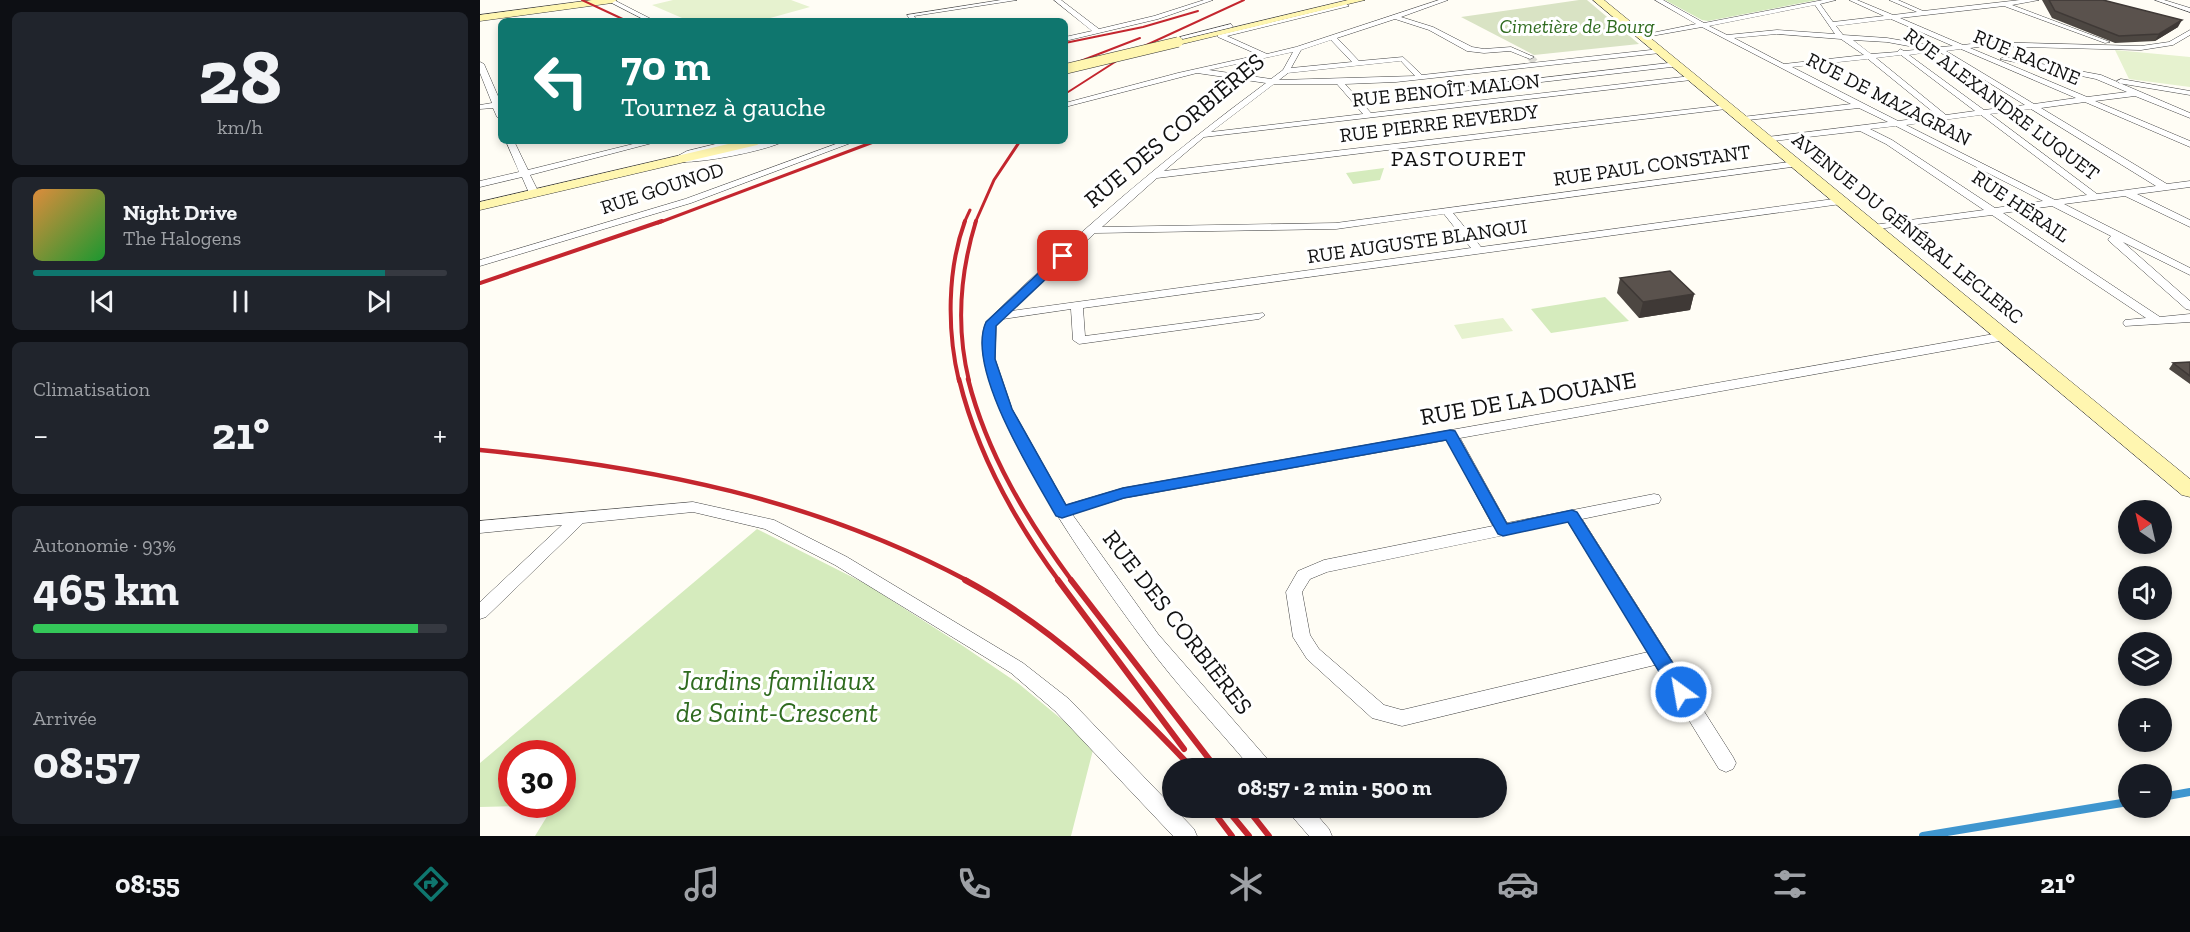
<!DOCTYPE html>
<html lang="fr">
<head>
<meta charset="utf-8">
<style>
	:root { --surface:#171b24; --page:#20242c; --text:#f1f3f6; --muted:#9ea1a6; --line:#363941; --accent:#0f766e }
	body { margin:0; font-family:"Zilla Slab",serif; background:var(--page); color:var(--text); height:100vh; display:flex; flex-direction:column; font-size:22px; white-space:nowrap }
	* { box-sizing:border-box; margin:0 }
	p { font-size:20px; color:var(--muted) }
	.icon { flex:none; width:33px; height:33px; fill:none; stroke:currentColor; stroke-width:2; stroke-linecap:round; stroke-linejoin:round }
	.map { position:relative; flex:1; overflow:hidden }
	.sheet { display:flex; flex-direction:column; gap:12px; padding:12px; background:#0d0f14; width:480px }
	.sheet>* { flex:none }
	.hud { position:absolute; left:18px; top:18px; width:570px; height:126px; border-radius:9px; box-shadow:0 3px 9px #0003; background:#0f766e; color:#fff; overflow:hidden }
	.needle { width:39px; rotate:326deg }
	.buttons { position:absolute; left:1638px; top:500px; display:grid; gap:12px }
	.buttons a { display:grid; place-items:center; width:54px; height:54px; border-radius:50%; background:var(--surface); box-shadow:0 3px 9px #0003; font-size:30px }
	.speed { position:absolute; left:18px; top:740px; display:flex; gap:12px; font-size:30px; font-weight:700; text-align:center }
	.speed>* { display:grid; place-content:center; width:78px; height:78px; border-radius:50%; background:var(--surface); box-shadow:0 3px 9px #0003; line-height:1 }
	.speed .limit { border:9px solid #d22; background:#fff; color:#111 }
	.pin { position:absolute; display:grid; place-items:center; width:51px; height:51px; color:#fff; margin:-26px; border-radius:12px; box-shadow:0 3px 9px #0006 }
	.me { position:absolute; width:66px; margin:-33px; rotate:328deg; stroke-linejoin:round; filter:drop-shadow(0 0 4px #0008) }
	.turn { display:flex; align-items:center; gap:21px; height:126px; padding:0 24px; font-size:27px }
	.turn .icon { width:78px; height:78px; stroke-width:2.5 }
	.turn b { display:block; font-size:42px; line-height:51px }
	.big { font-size:45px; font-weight:700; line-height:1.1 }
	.sheet .tile { flex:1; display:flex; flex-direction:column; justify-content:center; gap:9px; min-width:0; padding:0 21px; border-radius:9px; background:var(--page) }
	.sheet .dial { align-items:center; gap:0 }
	.dial b { font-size:78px; line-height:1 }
	.song { display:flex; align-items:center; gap:18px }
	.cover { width:72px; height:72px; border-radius:9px; background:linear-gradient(135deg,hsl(30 70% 55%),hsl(130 70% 35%)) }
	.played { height:6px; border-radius:3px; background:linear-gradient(90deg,var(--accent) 85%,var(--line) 85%) }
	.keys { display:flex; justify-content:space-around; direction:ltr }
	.heat { display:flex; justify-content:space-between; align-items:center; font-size:33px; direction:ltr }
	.charge { height:9px; border-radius:4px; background:linear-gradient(90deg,#34c759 93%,var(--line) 0) }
	.trip { position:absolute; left:682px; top:758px; width:345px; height:60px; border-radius:30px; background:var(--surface); box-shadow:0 3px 9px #0003; font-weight:700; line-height:60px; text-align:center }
	.tab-bar { display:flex; height:96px; justify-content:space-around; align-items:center; background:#090b0e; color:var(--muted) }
	.tab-bar .icon { width:42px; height:42px }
	.tab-bar .selected { color:var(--accent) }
	.tab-bar b { font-size:27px; color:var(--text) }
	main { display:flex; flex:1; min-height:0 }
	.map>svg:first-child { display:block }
	.green { fill:#d5ebbd; fill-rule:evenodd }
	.cemetery { fill:#d9e3c4 }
	.pitch { fill:#e6f2cf }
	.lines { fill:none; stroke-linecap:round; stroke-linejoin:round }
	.stream { stroke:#3f96cf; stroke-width:8 }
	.street-tunnel { stroke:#dbdad3; stroke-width:7; stroke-dasharray:7 4; stroke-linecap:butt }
	.street-casing { stroke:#444; stroke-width:1 }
	.secondary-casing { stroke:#333; stroke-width:1 }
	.street { fill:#fff; fill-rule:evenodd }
	.secondary { fill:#fff6b0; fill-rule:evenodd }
	.rail-far4 { stroke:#c4262e; stroke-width:2 }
	.rail-far3 { stroke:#c4262e; stroke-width:3 }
	.rail-far2 { stroke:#c4262e; stroke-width:4 }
	.rail-far1 { stroke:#c4262e; stroke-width:4.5 }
	.rail { stroke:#c4262e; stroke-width:6 }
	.secondary-bridge-casing { stroke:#333; stroke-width:11; stroke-linecap:butt }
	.secondary-bridge { stroke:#fff6b0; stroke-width:10 }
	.wall { fill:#4d4742 }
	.shaded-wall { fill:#3f3936 }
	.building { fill:#5a524d; stroke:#3f3936; stroke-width:1.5 }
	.route { fill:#1a73e8; stroke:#114b97; stroke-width:1.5 }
	.labels { text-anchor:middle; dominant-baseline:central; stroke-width:6; stroke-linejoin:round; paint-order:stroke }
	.far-park-label { font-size:20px; font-style:italic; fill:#2f6b1f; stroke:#fff }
	.far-street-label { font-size:20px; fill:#111; stroke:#fff }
	.far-quarter-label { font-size:22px; letter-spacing:1.5px; fill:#111; stroke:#fff }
	.street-label { font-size:24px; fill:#111; stroke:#fff }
	.near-park-label { font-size:28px; font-style:italic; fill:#2f6b1f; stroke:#fff }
</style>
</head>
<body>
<main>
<section class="sheet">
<div class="tile dial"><b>28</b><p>km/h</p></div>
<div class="tile">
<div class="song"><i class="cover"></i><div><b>Night Drive</b><p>The Halogens</p></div></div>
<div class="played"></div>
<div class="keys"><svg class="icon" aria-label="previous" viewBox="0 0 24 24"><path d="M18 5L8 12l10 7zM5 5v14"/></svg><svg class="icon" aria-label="pause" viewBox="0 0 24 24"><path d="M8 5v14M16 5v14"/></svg><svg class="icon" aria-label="next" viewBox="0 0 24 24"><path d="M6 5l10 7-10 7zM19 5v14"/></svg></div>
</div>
<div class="tile"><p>Climatisation</p>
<div class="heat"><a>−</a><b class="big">21°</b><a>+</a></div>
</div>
<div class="tile"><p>Autonomie · 93%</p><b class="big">465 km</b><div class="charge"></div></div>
<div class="tile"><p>Arrivée</p><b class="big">08:57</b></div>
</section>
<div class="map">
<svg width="1710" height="836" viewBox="0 0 1710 836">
	<rect width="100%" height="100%" fill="#fffdf5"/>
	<!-- green -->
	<path class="green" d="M1185 0H1337L1228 21 1222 20Z
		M904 168 900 180 873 184 866 173Z
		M1125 297 1149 321 1071 333 1051 309Z
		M277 529 386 584 483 646 539 684 614 746 591 836H55L74 805 0 807V763ZM32 753H82V804H32Z"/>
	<!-- cemetery -->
	<path class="cemetery" d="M1099 0H1107L1159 44 1054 55 981 17Z"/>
	<!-- pitch -->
	<path class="pitch" d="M193 0H311L330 7 279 21H209L172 5Z
		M1635 50 1710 57V87L1649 79Z
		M1023 318 1033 331 982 339 974 325Z"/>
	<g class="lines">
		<!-- stream -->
		<path class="stream" d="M1682 797 1710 792
			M1443 836 1648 802"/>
		<!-- street-tunnel -->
		<path class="street-tunnel" d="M1050 57 1055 62"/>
		<defs>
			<path id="street" d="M126 0H134L175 21H167Z
				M521 0H537L434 16 437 21H431L427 15Z
				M574 0H581L619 29 674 16 724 0H733L678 19 585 41V37L612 31Z
				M959 0H968L921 17 953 27 992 47 1004 49 1031 47 1054 57 1050 59 1030 51 1004 53 987 51 949 30 915 19 857 38 879 61 923 57 942 75 1180 49 1184 51 1180 53 916 82 865 84 891 113 1211 76 1215 78 1211 80 724 137 684 171 1246 105 1250 107 1246 109 677 178 622 227 856 223 1316 161 1319 162V166L973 213 1001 247 1361 198 1366 201 1361 204 603 308 605 336 783 313 785 315 779 319 599 344 593 340 591 309 523 319 516 326 515 359 532 409 586 505 643 488 1525 332 1529 333 1531 336 1525 340 980 438 1027 523 1174 494 1179 495 1181 499 1179 503 1102 519 1253 757 1256 763 1253 769 1246 772 1239 769 1175 665 922 726 892 718 827 659 813 637 806 592 818 571 844 560 1013 526 967 440 644 498 592 514 678 634 790 762 793 768H771C736 726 697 686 665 642 624 587 477 387 506 322 593 236 687 156 786 83L717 73 585 107V103L698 73 779 55 738 37V35L862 5 864 2 869 6 747 36 787 54 816 47ZM851 40 872 62 811 68 821 50ZM813 52 803 70 791 79 729 70ZM921 61 935 76 799 80 808 73ZM794 84H857L883 114 731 132ZM964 214 991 248 531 311 615 233 856 229ZM1088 522 1168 652 922 710 904 705 839 649 830 635 822 592 830 579 847 572Z
				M1175 0H1183L1224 23 1343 0H1356L1340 4 1353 22 1404 16 1369 0H1377L1413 15 1437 12 1409 0H1418L1443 11 1540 0H1559L1532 5 1630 42 1625 43 1524 6 1420 18 1483 45 1507 42 1661 46 1689 42 1710 30V35L1693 45 1661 50 1507 46 1490 48 1607 97 1647 92 1616 79 1520 59 1524 57 1621 75 1710 113V118L1655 96 1615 101 1710 141V147L1605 102 1561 108 1687 184 1710 181V187L1657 194 1710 220V227L1645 196 1584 204 1710 268V275L1643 242 1710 301V310L1706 309 1629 241 1628 239 1631 236 1572 206 1523 213 1680 317 1710 314V322L1645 326 1643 323 1645 320 1666 318 1512 215 1389 230V226L1393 225 1504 210 1406 144 1380 131 1284 142 1283 140 1287 137 1408 122 1379 108 1259 121 1258 119 1262 117 1371 104 1222 27 1160 38 1162 35 1216 24ZM1335 5 1355 34 1297 30 1247 35 1229 26ZM1411 19 1473 46 1460 47 1407 38 1363 35 1356 26ZM1297 34 1361 39 1384 55 1304 64 1254 38ZM1373 40 1407 42 1445 49 1424 51 1420 49 1417 52 1391 54ZM1481 49 1596 98 1554 104 1466 51ZM1458 51 1545 105 1504 110 1429 55ZM1421 55 1495 111 1466 115 1396 58ZM1388 59 1458 116 1418 121 1312 67ZM1551 109 1676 186 1617 194 1510 114ZM1501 115 1607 195 1575 200 1426 125ZM1416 126 1563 201 1515 208 1412 140 1390 129Z
				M1675 0H1684L1710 8V12Z
				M751 24 753 27 703 39 700 37Z
				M0 62 4 64 21 103V119L17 117 13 108 0 109V105L12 103 0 73Z
				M1197 62H1200V66L975 92 971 90 975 88Z
				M1641 79 1710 91V95L1638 83 1637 81Z
				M26 141H34L48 170 165 141H180L50 175 59 193 54 196 49 193 42 177 0 187V181L39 172Z
				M248 141H263L208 157H219L289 141H304C291 150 203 168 190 160L207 151Z
				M364 141H376L211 203 0 266V260L205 199Z
				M213 502 294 520 367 557 543 663 589 699 714 829 717 836H693L575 711 531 673 355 565 285 529 213 512 103 523 6 617 0 619V602L82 525 0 533V521Z
				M807 807H830L849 829 852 836H829L810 814Z"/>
			<path id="secondary" d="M112 0H137L132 3 0 21V15Z
				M868 0H885L698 45 693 42Z
				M1113 0H1124L1710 479V497L1702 495Z
				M261 141H283L277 145 0 210V202Z"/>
		</defs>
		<!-- street casing -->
		<use href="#street" class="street-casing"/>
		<!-- secondary casing -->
		<use href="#secondary" class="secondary-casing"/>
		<!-- street -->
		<use href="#street" class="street"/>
		<!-- secondary -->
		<use href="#secondary" class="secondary"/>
		<!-- rail-far4 -->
		<path class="rail-far4" d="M102 0 147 21
			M585 43 663 27 718 11
			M585 67 660 38
			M585 94 649 53 764 0"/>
		<!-- rail-far3 -->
		<path class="rail-far3" d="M178 223 396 141
			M484 223 490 210
			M495 223 514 180 540 141"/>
		<!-- rail-far2 -->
		<path class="rail-far2" d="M0 283 182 221
			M479 381C467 331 467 270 485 221
			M489 381C476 328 480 273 496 221"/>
		<!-- rail-far1 -->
		<path class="rail-far1" d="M479 379C497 453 534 520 579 581
			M488 379C507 454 547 520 592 581
			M0 450C173 467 334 499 488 581"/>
		<!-- rail -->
		<path class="rail" d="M485 580C573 627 645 697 712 768
			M578 580 704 749
			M591 580 736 768
			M730 807 752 836
			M745 807 769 836
			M766 807 789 836"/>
		<defs>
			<path id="secondary-bridge" d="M585 69 698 42"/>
		</defs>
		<!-- secondary-bridge casing -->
		<use href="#secondary-bridge" class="secondary-bridge-casing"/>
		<!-- secondary-bridge -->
		<use href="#secondary-bridge" class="secondary-bridge"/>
	</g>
	<!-- wall -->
	<path class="wall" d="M1562 0H1623L1698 27 1675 41 1635 43 1572 18Z
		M1140 278 1214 294 1210 310 1159 318 1137 293Z
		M1710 362V384L1689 369 1693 363Z"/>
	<!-- shaded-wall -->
	<path class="shaded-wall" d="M1702 20 1698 27 1675 41 1679 34Z
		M1214 294 1210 310 1159 318 1163 302Z"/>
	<!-- building -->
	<path class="building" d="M1569 0H1623L1702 20 1679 34 1639 36 1575 11Z
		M1190 271 1214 294 1163 302 1140 278Z
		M1710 362V376L1693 363Z"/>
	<!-- route -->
	<path class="route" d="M583 253 587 254V259L516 326 515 359 532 409 586 505 643 488 970 430 975 431 1027 524 1092 510 1097 512 1208 687 1210 692 1208 698 1201 700 1195 698 1088 522 1023 536 1018 534 966 440 644 498 582 518 576 516C553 475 485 368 506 322L579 254Z"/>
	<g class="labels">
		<!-- far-park labels -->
		<g class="far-park-label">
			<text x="1097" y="26">Cimetière de Bourg</text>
		</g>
		<!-- far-street labels -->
		<g class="far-street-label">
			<text transform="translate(1547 57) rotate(23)">RUE RACINE</text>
			<text transform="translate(966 90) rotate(-6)">RUE BENOÎT MALON</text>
			<text transform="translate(1409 99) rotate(27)">RUE DE MAZAGRAN</text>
			<text transform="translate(1522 104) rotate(37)">RUE ALEXANDRE LUQUET</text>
			<text transform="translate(959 123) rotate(-7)">RUE PIERRE REVERDY</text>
			<text transform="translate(1172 165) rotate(-8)">RUE PAUL CONSTANT</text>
			<text transform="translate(182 188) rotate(-18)">RUE GOUNOD</text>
			<text transform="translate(1541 206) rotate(34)">RUE HÉRAIL</text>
			<text transform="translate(1428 228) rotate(39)">AVENUE DU GÉNÉRAL LECLERC</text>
			<text transform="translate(937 241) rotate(-8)">RUE AUGUSTE BLANQUI</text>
		</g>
		<!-- far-quarter labels -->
		<g class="far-quarter-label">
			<text x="979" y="158">PASTOURET</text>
		</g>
		<!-- street labels -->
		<g class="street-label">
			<text transform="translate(694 130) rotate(-40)">RUE DES CORBIÈRES</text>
			<text transform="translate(1048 398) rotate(-10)">RUE DE LA DOUANE</text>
			<text transform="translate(698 622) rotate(52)">RUE DES CORBIÈRES</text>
		</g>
		<!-- near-park labels -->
		<g class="near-park-label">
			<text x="297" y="680">Jardins familiaux<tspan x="297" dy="32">de Saint-Crescent</tspan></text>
		</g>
	</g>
</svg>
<div class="buttons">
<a><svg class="needle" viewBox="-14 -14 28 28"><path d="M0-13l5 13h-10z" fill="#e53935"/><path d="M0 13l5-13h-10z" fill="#9ea1a6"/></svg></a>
<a><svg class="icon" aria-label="sound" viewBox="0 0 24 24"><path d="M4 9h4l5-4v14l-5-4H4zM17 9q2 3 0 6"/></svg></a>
<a><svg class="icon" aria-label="layers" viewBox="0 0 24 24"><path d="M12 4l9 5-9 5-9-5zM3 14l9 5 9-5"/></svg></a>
<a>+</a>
<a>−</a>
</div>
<div class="speed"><div class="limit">30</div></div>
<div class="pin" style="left:583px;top:256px;background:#d93025"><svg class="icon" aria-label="arrive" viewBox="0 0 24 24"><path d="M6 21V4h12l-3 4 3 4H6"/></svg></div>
<svg class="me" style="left:1201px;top:692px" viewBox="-20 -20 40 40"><circle r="17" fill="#1a73e8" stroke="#fff" stroke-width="3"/><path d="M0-11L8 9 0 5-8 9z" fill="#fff"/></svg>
<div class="trip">08:57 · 2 min · 500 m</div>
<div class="hud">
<div class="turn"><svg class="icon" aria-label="left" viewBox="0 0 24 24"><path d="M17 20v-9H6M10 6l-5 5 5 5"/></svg><div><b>70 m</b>Tournez à gauche</div></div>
</div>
</div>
</main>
<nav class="tab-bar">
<b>08:55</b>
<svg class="icon selected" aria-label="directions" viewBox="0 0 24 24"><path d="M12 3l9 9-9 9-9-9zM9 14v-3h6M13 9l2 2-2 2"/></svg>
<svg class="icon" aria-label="music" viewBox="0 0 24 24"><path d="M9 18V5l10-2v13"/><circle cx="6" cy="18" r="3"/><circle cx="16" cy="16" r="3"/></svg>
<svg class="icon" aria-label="phone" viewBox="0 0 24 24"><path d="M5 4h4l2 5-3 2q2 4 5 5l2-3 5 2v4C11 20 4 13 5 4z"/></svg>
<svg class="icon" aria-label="climate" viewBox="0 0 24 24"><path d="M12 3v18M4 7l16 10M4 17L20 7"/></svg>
<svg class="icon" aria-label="car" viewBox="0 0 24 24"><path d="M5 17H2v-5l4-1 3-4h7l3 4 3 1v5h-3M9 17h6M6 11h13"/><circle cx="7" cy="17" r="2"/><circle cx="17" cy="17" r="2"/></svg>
<svg class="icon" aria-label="filters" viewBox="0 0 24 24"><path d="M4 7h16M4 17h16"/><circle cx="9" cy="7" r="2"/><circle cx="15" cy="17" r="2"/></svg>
<b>21°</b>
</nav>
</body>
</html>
